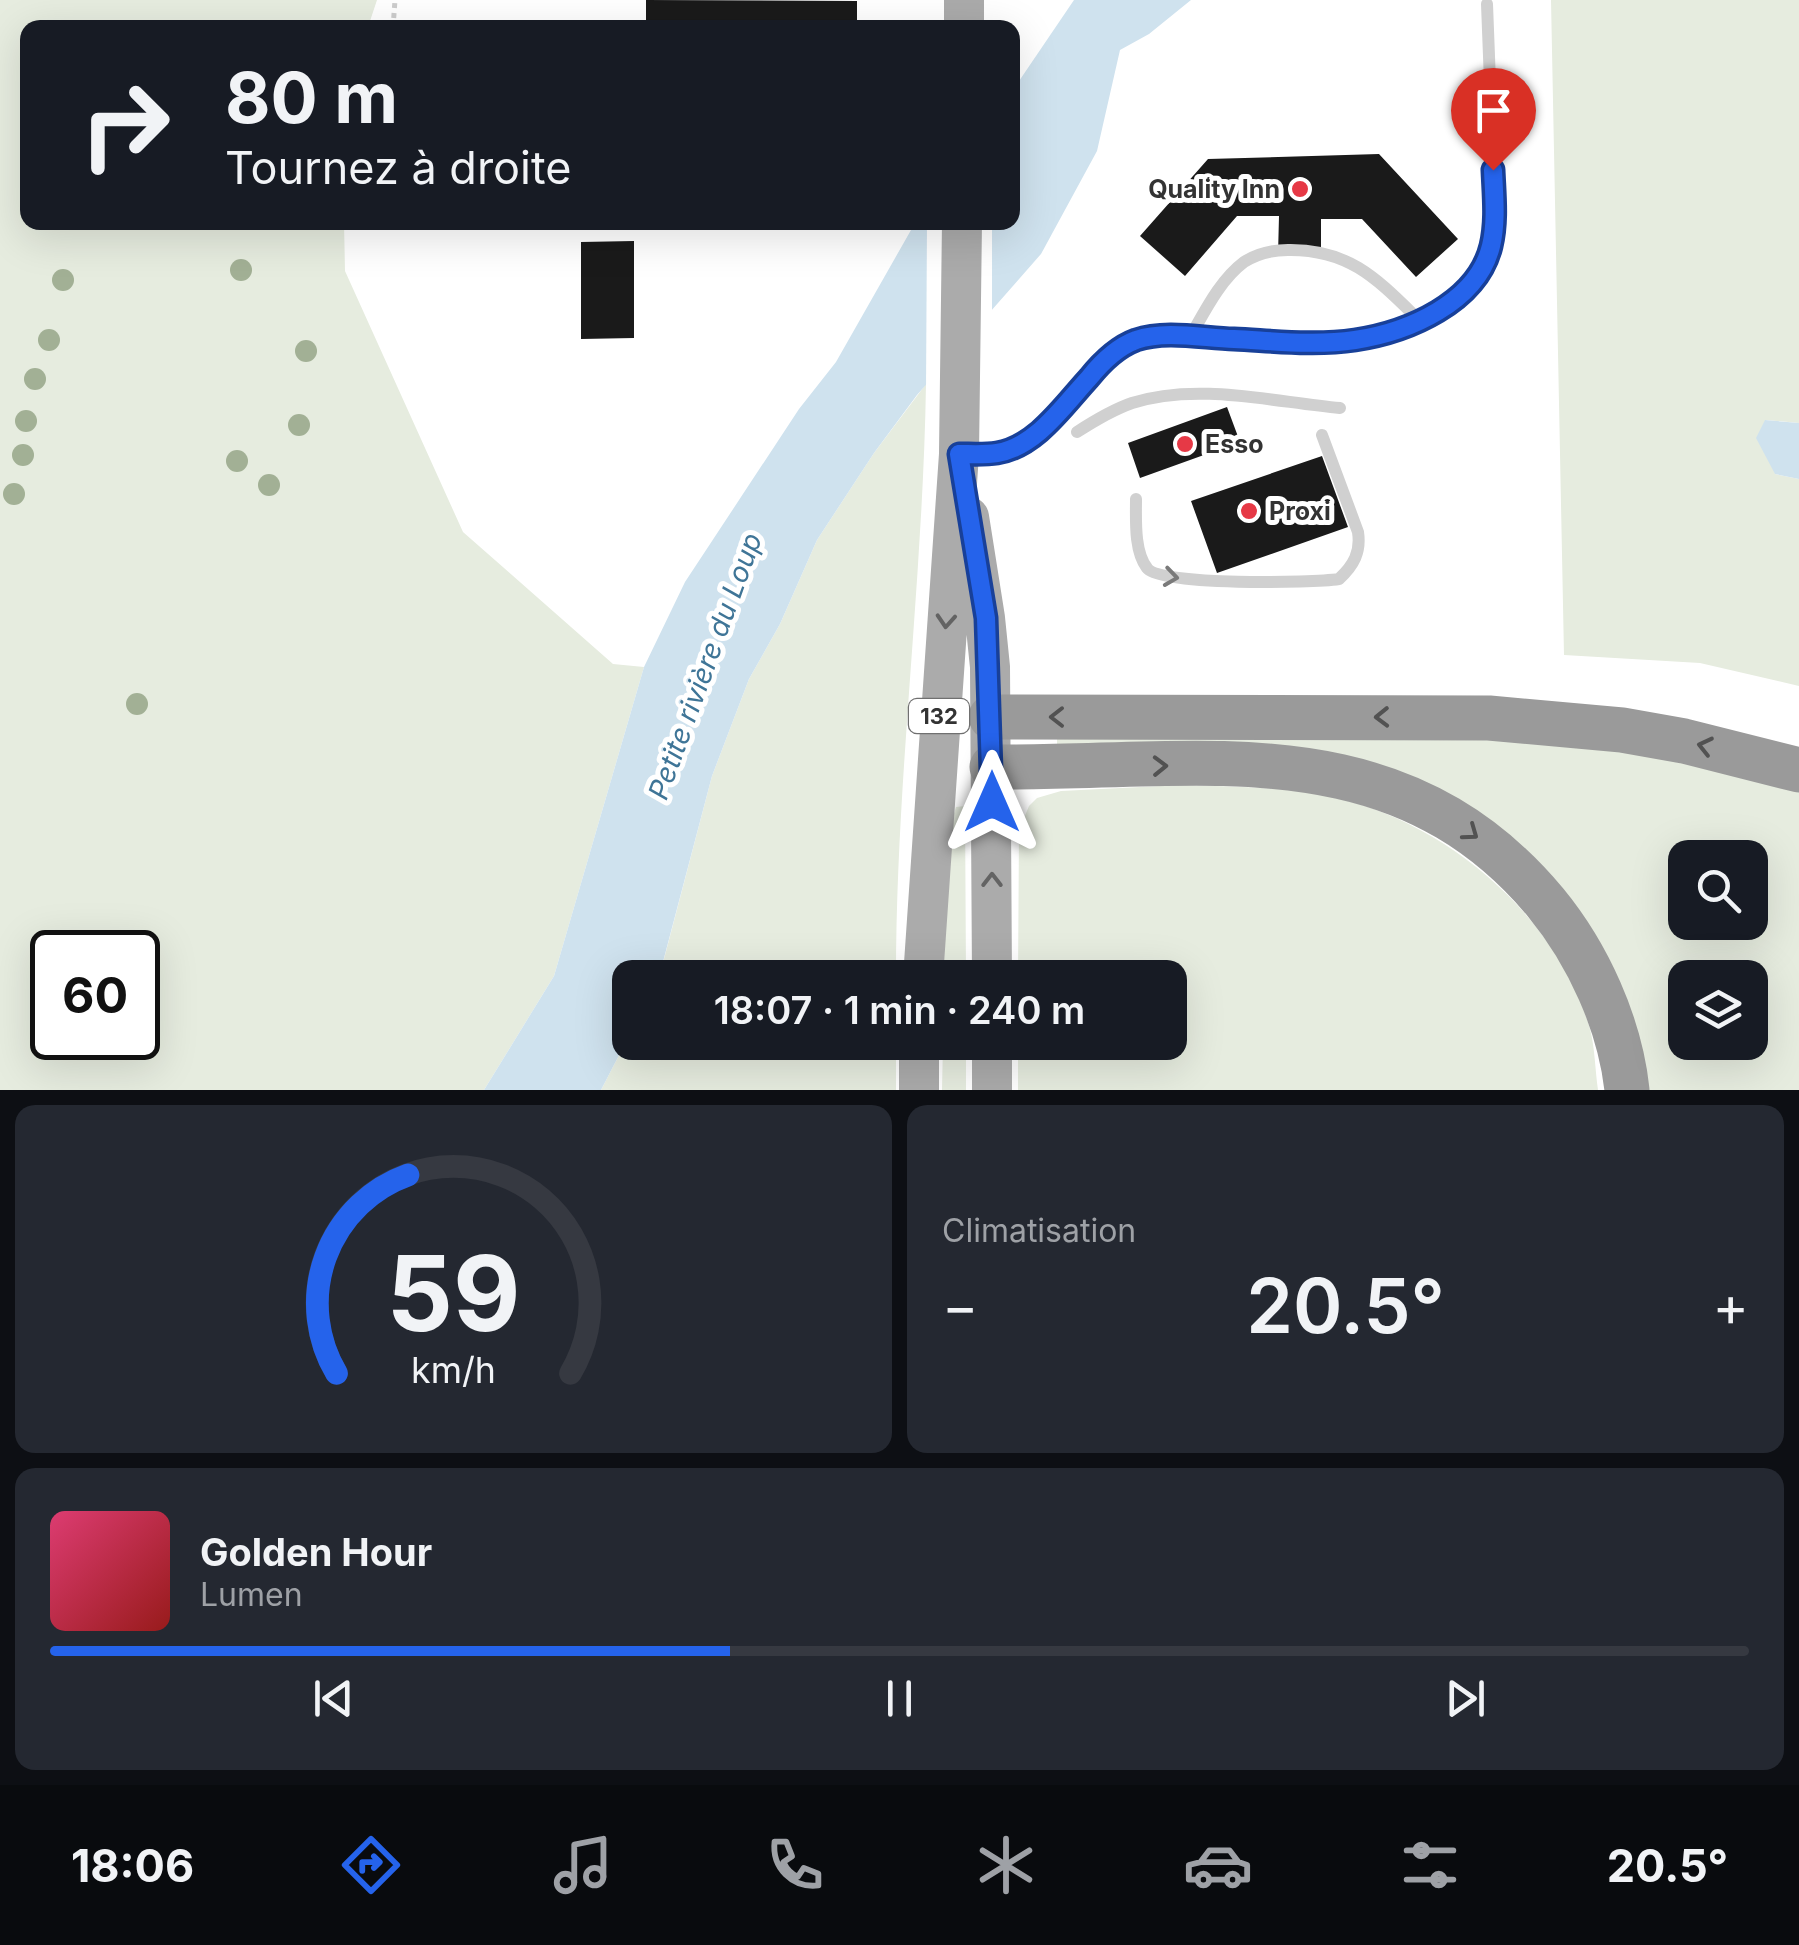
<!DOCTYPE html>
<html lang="fr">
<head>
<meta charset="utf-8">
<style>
	:root { --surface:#171b24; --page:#242831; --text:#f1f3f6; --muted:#9ea1a6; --line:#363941; --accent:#2563eb }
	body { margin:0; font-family:Inter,sans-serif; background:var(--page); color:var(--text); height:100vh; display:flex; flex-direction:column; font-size:38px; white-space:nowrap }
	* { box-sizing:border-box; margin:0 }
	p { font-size:32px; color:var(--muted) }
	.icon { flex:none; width:55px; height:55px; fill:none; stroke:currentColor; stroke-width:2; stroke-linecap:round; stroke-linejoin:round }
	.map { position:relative; height:1090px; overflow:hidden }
	.details { display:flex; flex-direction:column; gap:15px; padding:15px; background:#0d0f14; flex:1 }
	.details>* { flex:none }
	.top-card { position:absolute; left:20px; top:20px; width:1000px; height:210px; border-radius:20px; box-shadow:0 10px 40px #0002; background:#171b24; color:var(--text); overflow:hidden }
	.fabs { position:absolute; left:1668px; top:840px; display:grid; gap:20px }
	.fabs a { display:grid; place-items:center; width:100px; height:100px; border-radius:20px; background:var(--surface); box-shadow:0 10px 40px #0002; font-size:50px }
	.speed { position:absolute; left:30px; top:930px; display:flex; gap:20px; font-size:50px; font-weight:700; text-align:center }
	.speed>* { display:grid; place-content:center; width:130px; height:130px; border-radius:50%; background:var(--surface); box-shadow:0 10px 40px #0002; line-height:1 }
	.speed .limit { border:5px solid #111; border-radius:15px; background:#fff; color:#111 }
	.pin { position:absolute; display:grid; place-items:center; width:85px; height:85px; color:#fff; margin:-102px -42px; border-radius:50% 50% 50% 0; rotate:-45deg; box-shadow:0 0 10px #0007 }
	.pin .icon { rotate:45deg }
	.me { position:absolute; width:110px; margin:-55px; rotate:0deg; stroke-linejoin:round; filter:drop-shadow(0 0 8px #0008) }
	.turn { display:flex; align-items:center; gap:35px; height:210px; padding:0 40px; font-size:45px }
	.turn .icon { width:130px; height:130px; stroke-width:2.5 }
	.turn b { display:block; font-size:70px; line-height:85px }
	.big { font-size:75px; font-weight:600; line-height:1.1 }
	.details .tile { flex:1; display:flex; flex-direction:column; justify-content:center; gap:15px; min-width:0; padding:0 35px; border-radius:20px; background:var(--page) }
	.details .dial { align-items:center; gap:0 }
	.dial svg { height:260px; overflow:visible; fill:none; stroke:var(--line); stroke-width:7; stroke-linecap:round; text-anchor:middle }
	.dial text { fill:var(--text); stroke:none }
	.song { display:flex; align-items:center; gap:30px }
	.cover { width:120px; height:120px; border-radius:15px; background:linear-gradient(135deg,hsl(340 70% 55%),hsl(0 70% 35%)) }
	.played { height:10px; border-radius:5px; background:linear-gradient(90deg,var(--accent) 40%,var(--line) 40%) }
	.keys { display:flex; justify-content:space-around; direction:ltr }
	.heat { display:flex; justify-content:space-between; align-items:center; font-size:55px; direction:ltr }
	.details .tiles { flex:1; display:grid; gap:15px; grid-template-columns:1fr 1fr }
	.tile:last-child { grid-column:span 2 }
	.trip { position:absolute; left:612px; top:960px; width:575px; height:100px; border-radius:20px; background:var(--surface); box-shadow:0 10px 40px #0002; font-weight:600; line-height:100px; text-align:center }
	.tabs { display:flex; height:160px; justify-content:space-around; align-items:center; background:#090b0e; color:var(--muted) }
	.tabs .icon { width:70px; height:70px }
	.tabs .active { color:var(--accent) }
	.tabs b { font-size:45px; color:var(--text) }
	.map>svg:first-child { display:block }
	.green { fill:#e6ecdf; fill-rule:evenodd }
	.water { fill:#cfe2ee }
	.pier { fill:#fff }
	.building { fill:#1a1a1a }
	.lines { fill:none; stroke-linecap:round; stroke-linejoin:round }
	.path { stroke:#cdcdcd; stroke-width:5; stroke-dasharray:5 5; stroke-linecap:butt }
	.service { stroke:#d0d0d0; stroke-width:12 }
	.primary { stroke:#ababab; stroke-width:40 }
	.motorway { stroke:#9a9a9a; stroke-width:45 }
	.tree { fill:#a2b095 }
	.oneway { stroke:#7a7a7a }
	.oneway2 { stroke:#636363 }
	.oneway3 { stroke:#525252 }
	.route-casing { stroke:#184099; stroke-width:25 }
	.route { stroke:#2563eb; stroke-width:18 }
	.poi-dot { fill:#e63946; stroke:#fff; stroke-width:4 }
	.labels { text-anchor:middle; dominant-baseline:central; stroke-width:10; stroke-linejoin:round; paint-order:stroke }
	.shield { fill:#fff; stroke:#707070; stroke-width:2.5 }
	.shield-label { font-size:22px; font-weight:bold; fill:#333 }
	.poi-label { font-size:25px; font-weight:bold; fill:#333; stroke:#fff; text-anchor:start }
	.water-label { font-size:28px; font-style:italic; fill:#3f7597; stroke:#fff }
</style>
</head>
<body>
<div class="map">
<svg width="1799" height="1090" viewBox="0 0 1799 1090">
	<rect width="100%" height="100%" fill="#fff"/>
	<!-- green -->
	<path class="green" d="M0 0H377L368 27 28 28V222L344 223 345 271 463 532 613 664 644 667 554 976 484 1090H0ZM52 952H138V1038H52Z
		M1551 0H1799V423L1766 420 1775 474 1799 479V686L1700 663 1564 655Z
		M926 384C923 582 896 779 896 977L659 978 712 776 749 679 780 624 817 540 874 453Z
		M1465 735 1645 754 1799 791V1090H1643L1485 823 1057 748V738ZM1685 858H1750V922H1685ZM1685 978H1750V1042H1685Z
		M1180 785C1236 787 1294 786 1348 801 1454 829 1559 921 1590 1029 1595 1048 1595 1070 1598 1090H1018V1043L1170 1042V978L1018 977 1019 830 1029 806 1037 798 1061 791Z
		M965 806 966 977 943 978 951 823 956 807Z
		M630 1034V1042L896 1043V1090H601Z
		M943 1043H966V1090H942Z"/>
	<!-- water -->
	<path class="water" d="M1074 0H1191L1149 34 1120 50 1097 151 1041 254 917 395 874 453 817 540 780 624 749 679 712 776 659 977 630 978V1034L601 1090H484L554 976 644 667 685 582 799 409 836 362 915 223 1012 222 1013 90Z
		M1765 420 1799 423V479L1775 474 1756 438Z"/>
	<!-- pier -->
	<path class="pier" d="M927 223H992V318L926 392Z"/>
	<!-- building -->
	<path class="building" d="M646 0 857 1V28H646Z
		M1379 154 1458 239 1416 277 1362 219H1321V255H1278L1279 216H1237L1185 276 1140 236 1208 159Z
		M634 241V338L581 339V242Z
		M1227 407 1240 442 1140 478 1128 443Z
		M1322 456 1348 527 1217 573 1191 501Z"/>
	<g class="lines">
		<!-- path -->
		<path class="path" d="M393 28 395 0"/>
		<!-- service -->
		<path class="service" d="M1190 337C1205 311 1220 280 1244 262 1258 253 1272 250 1288 250 1350 249 1378 280 1420 321
			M1077 432C1094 421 1112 410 1132 403 1197 382 1273 402 1340 408
			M966 454C976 454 987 455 997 453 1038 446 1068 401 1094 371 1105 359 1121 345 1136 340 1165 332 1198 337 1227 339 1309 342 1439 353 1483 264 1492 248 1493 231 1495 213L1487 4
			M1136 499C1136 520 1134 551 1147 568 1159 586 1313 583 1339 579 1354 565 1361 552 1358 532L1322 435"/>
		<!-- primary -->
		<path class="primary" d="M964 28V0
			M969 517 985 618 990 667 992 978
			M923 978 959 454 962 222
			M919 1090V1042
			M992 1090V1042"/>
		<!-- motorway -->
		<path class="motorway" d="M991 717 1489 718 1622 730 1684 741 1799 770
			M992 767C1200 769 1396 723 1546 903 1588 954 1620 1024 1627 1090"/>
	</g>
	<!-- trees -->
	<g class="tree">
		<circle cx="241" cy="270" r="11"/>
		<circle cx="63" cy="280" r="11"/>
		<circle cx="49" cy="340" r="11"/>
		<circle cx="306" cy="351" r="11"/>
		<circle cx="35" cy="379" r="11"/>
		<circle cx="26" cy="421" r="11"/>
		<circle cx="299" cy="425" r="11"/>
		<circle cx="23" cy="455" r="11"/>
		<circle cx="237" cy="461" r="11"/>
		<circle cx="269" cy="485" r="11"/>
		<circle cx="14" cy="494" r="11"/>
		<circle cx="137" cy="704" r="11"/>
	</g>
	<!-- one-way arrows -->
	<defs><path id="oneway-chevron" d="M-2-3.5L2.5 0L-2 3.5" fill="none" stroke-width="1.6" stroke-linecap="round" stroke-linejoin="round" transform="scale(2.5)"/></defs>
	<use class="oneway" href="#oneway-chevron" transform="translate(1171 577) rotate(8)"/>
	<g class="oneway2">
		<use href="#oneway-chevron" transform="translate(946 621) rotate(94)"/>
		<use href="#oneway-chevron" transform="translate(992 880) rotate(-90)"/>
	</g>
	<g class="oneway3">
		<use href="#oneway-chevron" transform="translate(1057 717) rotate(-180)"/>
		<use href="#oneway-chevron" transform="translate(1382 717) rotate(179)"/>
		<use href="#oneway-chevron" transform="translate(1705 746) rotate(-167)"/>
		<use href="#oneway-chevron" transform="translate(1160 766) rotate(-1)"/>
		<use href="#oneway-chevron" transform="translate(1471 833) rotate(36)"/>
	</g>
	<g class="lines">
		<defs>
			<path id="route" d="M992 802 986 618 959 454C971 454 985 455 997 453 1036 447 1064 405 1089 378 1101 363 1117 347 1136 340 1166 330 1202 338 1234 339 1274 341 1315 346 1355 340 1408 332 1477 303 1491 246 1497 221 1494 195 1493 170"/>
		</defs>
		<!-- route casing -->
		<use href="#route" class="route-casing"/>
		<!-- route -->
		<use href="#route" class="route"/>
	</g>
	<!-- markers -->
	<g class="poi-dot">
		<circle cx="1300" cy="189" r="10"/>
		<circle cx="1185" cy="444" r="10"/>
		<circle cx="1249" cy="511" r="10"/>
	</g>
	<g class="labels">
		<!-- shield labels -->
		<rect class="shield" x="909" y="699" width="60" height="34" rx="8"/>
		<g class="shield-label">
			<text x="939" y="716">132</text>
		</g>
		<!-- poi labels -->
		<g class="poi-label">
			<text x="1280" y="189" text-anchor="end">Quality Inn</text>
			<text x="1205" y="444">Esso</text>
			<text x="1269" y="511">Proxi</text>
		</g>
		<!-- water labels -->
		<g class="water-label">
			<text transform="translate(705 666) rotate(-70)">Petite rivière du Loup</text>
		</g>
	</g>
</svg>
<div class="fabs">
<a><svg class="icon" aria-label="search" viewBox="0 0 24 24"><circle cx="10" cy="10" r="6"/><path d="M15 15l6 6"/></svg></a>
<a><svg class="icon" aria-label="layers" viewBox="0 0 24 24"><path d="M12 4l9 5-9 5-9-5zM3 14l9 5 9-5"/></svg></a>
</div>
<div class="speed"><div class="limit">60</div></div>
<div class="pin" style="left:1493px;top:170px;background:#d93025"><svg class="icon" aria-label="arrive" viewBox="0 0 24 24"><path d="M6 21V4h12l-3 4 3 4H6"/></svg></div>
<svg class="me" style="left:992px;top:802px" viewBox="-20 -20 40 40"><path d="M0-17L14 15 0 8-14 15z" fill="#2563eb" stroke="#fff" stroke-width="4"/></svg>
<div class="trip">18:07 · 1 min · 240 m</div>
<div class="top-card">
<div class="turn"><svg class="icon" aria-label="right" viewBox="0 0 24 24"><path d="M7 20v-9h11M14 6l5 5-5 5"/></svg><div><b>80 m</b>Tournez à droite</div></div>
</div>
</div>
<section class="details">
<div class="tiles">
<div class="tile dial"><svg viewBox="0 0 100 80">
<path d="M14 69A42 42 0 1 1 86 69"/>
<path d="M14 69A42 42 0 0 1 36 8" stroke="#2563eb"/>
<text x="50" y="56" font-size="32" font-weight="700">59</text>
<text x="50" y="72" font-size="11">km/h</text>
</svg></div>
<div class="tile"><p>Climatisation</p>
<div class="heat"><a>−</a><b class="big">20.5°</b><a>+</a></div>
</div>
<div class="tile">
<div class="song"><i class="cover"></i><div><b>Golden Hour</b><p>Lumen</p></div></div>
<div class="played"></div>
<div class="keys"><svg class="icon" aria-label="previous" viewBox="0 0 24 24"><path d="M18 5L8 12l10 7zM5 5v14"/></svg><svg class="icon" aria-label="pause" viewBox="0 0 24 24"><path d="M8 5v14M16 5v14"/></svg><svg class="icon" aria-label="next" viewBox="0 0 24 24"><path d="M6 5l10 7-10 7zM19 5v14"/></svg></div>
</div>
</div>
</section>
<nav class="tabs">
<b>18:06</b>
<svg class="icon active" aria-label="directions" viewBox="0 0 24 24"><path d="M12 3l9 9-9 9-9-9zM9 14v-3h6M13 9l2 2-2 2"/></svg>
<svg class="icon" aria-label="music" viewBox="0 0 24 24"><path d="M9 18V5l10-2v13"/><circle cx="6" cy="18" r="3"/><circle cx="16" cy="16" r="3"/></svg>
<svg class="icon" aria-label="phone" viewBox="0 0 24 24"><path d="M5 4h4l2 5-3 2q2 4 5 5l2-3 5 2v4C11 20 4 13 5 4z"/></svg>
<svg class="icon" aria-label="climate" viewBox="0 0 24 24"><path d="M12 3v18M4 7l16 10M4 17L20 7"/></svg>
<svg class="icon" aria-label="car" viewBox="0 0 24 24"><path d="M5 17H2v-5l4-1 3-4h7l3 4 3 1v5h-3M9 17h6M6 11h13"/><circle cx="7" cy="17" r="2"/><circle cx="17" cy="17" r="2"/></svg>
<svg class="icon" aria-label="filters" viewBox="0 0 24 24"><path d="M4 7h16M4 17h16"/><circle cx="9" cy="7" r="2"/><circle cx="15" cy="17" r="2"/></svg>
<b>20.5°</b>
</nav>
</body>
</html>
